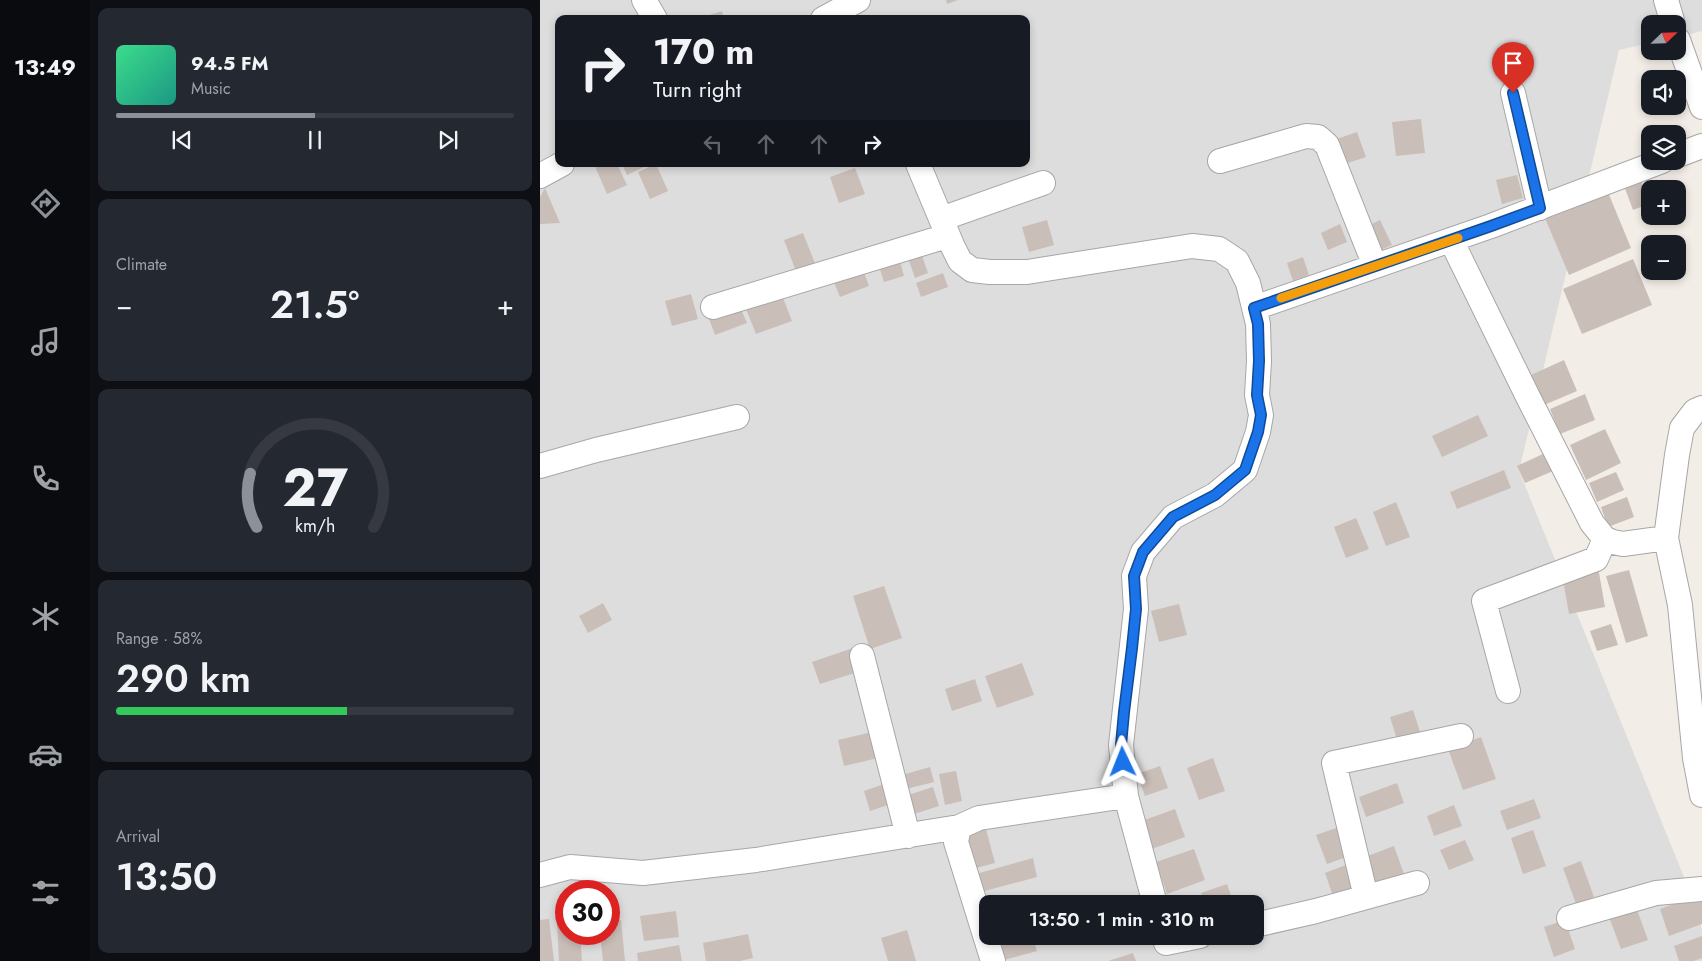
<!DOCTYPE html>
<html lang="en">
<head>
<meta charset="utf-8">
<style>
	:root { --surface:#171b24; --page:#242831; --text:#f1f3f6; --muted:#9ea1a6; --line:#363941; --accent:#8c9099 }
	body { margin:0; font-family:Jost,sans-serif; background:var(--page); color:var(--text); height:100vh; display:flex; flex-direction:column; font-size:19px; white-space:nowrap }
	* { box-sizing:border-box; margin:0 }
	p { font-size:16px; color:var(--muted) }
	.icon { flex:none; width:28px; height:28px; fill:none; stroke:currentColor; stroke-width:2; stroke-linecap:round; stroke-linejoin:round }
	.map { position:relative; flex:1; overflow:hidden }
	.side { display:flex; flex-direction:column; gap:8px; padding:8px; background:#0d0f14; width:450px }
	.side>* { flex:none }
	.banner { position:absolute; left:15px; top:15px; width:475px; height:152px; border-radius:10px; box-shadow:0 2px 8px #0003; background:#171b24; color:var(--text); overflow:hidden }
	.needle { width:32px; rotate:67deg }
	.controls { position:absolute; left:1101px; top:15px; display:grid; gap:10px }
	.controls a { display:grid; place-items:center; width:45px; height:45px; border-radius:10px; background:var(--surface); box-shadow:0 2px 8px #0003; font-size:25px }
	.speed { position:absolute; left:15px; top:880px; display:flex; gap:10px; font-size:25px; font-weight:700; text-align:center }
	.speed>* { display:grid; place-content:center; width:65px; height:65px; border-radius:50%; background:var(--surface); box-shadow:0 2px 8px #0003; line-height:1 }
	.speed .limit { border:8px solid #d22; background:#fff; color:#111 }
	.pin { position:absolute; display:grid; place-items:center; width:42px; height:42px; color:#fff; margin:-51px -21px; border-radius:50% 50% 50% 0; rotate:-45deg; box-shadow:0 0 5px #0007 }
	.pin .icon { rotate:45deg }
	.me { position:absolute; width:55px; margin:-28px; rotate:358deg; stroke-linejoin:round; filter:drop-shadow(0 0 4px #0008) }
	.turn { display:flex; align-items:center; gap:18px; height:105px; padding:0 15px; font-size:22px }
	.turn .icon { width:65px; height:65px; stroke-width:2.5 }
	.turn b { display:block; font-size:35px; line-height:42px }
	.lanes { display:flex; align-items:center; height:48px; padding:0 15px; background:#0003; justify-content:center; gap:25px; direction:ltr }
	.lanes .off { opacity:.35 }
	.big { font-size:38px; font-weight:600; line-height:1.1 }
	.side .tile { flex:1; display:flex; flex-direction:column; justify-content:center; gap:8px; min-width:0; padding:0 18px; border-radius:10px; background:var(--page) }
	.side .dial { align-items:center; gap:0 }
	.dial svg { height:130px; overflow:visible; fill:none; stroke:var(--line); stroke-width:7; stroke-linecap:round; text-anchor:middle }
	.dial text { fill:var(--text); stroke:none }
	.song { display:flex; align-items:center; gap:15px }
	.cover { width:60px; height:60px; border-radius:8px; background:linear-gradient(135deg,hsl(150 70% 55%),hsl(170 70% 35%)) }
	.played { height:5px; border-radius:2px; background:linear-gradient(90deg,var(--accent) 50%,var(--line) 50%) }
	.keys { display:flex; justify-content:space-around; direction:ltr }
	.heat { display:flex; justify-content:space-between; align-items:center; font-size:28px; direction:ltr }
	.charge { height:8px; border-radius:4px; background:linear-gradient(90deg,#34c759 58%,var(--line) 0) }
	.trip { position:absolute; left:439px; top:895px; width:285px; height:50px; border-radius:10px; background:var(--surface); box-shadow:0 2px 8px #0003; font-weight:600; line-height:50px; text-align:center }
	main { display:flex; flex:1; min-height:0 }
	.menu { display:flex; flex-direction:column; width:90px; justify-content:space-around; align-items:center; background:#090b0e; color:var(--muted) }
	.menu .icon { width:35px; height:35px }
	.menu .selected { color:var(--accent) }
	.menu b { font-size:22px; color:var(--text) }
	.map>svg:first-child { display:block }
	.residential { fill:#dedddd; fill-rule:evenodd }
	.building { fill:#cabeb8 }
	.lines { fill:none; stroke-linecap:round; stroke-linejoin:round }
	.minor-casing { stroke:#a7a7a7; stroke-width:26 }
	.minor { stroke:#fff; stroke-width:24 }
	.route-casing { stroke:#114b97; stroke-width:12 }
	.route { stroke:#1a73e8; stroke-width:9 }
	.slow { stroke:#f59e0b; stroke-width:9 }
</style>
</head>
<body>
<main>
<nav class="menu">
<b>13:49</b>
<svg class="icon selected" aria-label="directions" viewBox="0 0 24 24"><path d="M12 3l9 9-9 9-9-9zM9 14v-3h6M13 9l2 2-2 2"/></svg>
<svg class="icon" aria-label="music" viewBox="0 0 24 24"><path d="M9 18V5l10-2v13"/><circle cx="6" cy="18" r="3"/><circle cx="16" cy="16" r="3"/></svg>
<svg class="icon" aria-label="phone" viewBox="0 0 24 24"><path d="M5 4h4l2 5-3 2q2 4 5 5l2-3 5 2v4C11 20 4 13 5 4z"/></svg>
<svg class="icon" aria-label="climate" viewBox="0 0 24 24"><path d="M12 3v18M4 7l16 10M4 17L20 7"/></svg>
<svg class="icon" aria-label="car" viewBox="0 0 24 24"><path d="M5 17H2v-5l4-1 3-4h7l3 4 3 1v5h-3M9 17h6M6 11h13"/><circle cx="7" cy="17" r="2"/><circle cx="17" cy="17" r="2"/></svg>
<svg class="icon" aria-label="filters" viewBox="0 0 24 24"><path d="M4 7h16M4 17h16"/><circle cx="9" cy="7" r="2"/><circle cx="15" cy="17" r="2"/></svg>
</nav>
<section class="side">
<div class="tile">
<div class="song"><i class="cover"></i><div><b>94.5 FM</b><p>Music</p></div></div>
<div class="played"></div>
<div class="keys"><svg class="icon" aria-label="previous" viewBox="0 0 24 24"><path d="M18 5L8 12l10 7zM5 5v14"/></svg><svg class="icon" aria-label="pause" viewBox="0 0 24 24"><path d="M8 5v14M16 5v14"/></svg><svg class="icon" aria-label="next" viewBox="0 0 24 24"><path d="M6 5l10 7-10 7zM19 5v14"/></svg></div>
</div>
<div class="tile"><p>Climate</p>
<div class="heat"><a>−</a><b class="big">21.5°</b><a>+</a></div>
</div>
<div class="tile dial"><svg viewBox="0 0 100 80">
<path d="M14 69A42 42 0 1 1 86 69"/>
<path d="M14 69A42 42 0 0 1 10 36" stroke="#8c9099"/>
<text x="50" y="56" font-size="32" font-weight="700">27</text>
<text x="50" y="72" font-size="11">km/h</text>
</svg></div>
<div class="tile"><p>Range · 58%</p><b class="big">290 km</b><div class="charge"></div></div>
<div class="tile"><p>Arrival</p><b class="big">13:50</b></div>
</section>
<div class="map">
<svg width="1162" height="961" viewBox="0 0 1162 961">
	<rect width="100%" height="100%" fill="#f2ede6"/>
	<!-- residential -->
	<path class="residential" d="M0 0H1162V31L1138 37V24H1110V43L1079 50 979 471 1157 909 1162 930V961H0ZM19 19H486V164H19ZM26 891H69V934H26ZM448 904H715V936H448Z"/>
	<!-- building -->
	<path class="building" d="M406 0H418L407 4Z
		M182 11 184 19H160V18Z
		M987 44 991 74 962 78 957 48Z
		M881 119 885 153 856 156 852 122Z
		M817 132 826 157 799 166 791 141Z
		M54 164H77L87 185 67 194Z
		M82 164H110L87 175Z
		M116 164 128 191 110 199 98 172Z
		M315 168 325 194 299 203 290 177Z
		M977 175 983 198 962 204 956 180Z
		M1100 177 1109 204 1093 210 1083 183Z
		M1065 185 1091 248 1029 275 1002 211Z
		M5 188 20 223 0 224V197Z
		M507 220 514 245 489 252 482 227Z
		M840 220 852 245 836 252 824 228Z
		M800 224 807 242 788 250 781 233Z
		M263 233 276 266 257 274 244 240Z
		M380 250 388 273 375 278 367 255Z
		M358 254 364 276 344 282 337 260Z
		M763 257 769 275 753 281 747 263Z
		M1093 259 1112 305 1042 334 1023 289Z
		M321 264 329 286 300 297 291 275Z
		M403 273 408 287 381 297 376 283Z
		M240 290 252 321 216 334 204 304Z
		M151 294 158 319 132 326 125 301Z
		M200 307 207 323 175 335 169 319Z
		M1024 360 1037 391 1004 405 991 375Z
		M1045 394 1055 420 1020 434 1010 409Z
		M938 415 948 436 902 457 892 436Z
		M1065 429 1081 463 1046 480 1030 445Z
		M1005 453 1013 471 985 483 977 466Z
		M964 470 971 488 917 509 910 492Z
		M1076 472 1084 490 1057 502 1049 483Z
		M1087 497 1094 517 1068 527 1061 507Z
		M856 502 870 537 846 546 833 512Z
		M816 518 829 549 806 558 794 527Z
		M1058 567 1065 607 1029 614 1022 574Z
		M1089 570 1108 636 1086 643 1066 576Z
		M344 586 362 638 330 649 313 596Z
		M63 603 72 620 48 633 39 616Z
		M639 604 647 635 619 642 611 611Z
		M1071 624 1078 645 1057 651 1050 631Z
		M313 648 321 671 280 684 272 662Z
		M482 663 494 695 457 708 445 676Z
		M435 679 442 701 412 711 405 689Z
		M873 710 882 738 859 746 850 717Z
		M332 732 338 758 304 766 298 740Z
		M941 737 956 779 923 790 908 749Z
		M673 758 685 791 659 800 647 768Z
		M620 766 628 788 605 796 597 774Z
		M390 767 394 782 366 789 362 775Z
		M416 771 422 801 405 805 399 774Z
		M857 783 864 803 826 817 819 797Z
		M344 784 351 804 330 811 324 791Z
		M393 787 399 806 374 814 368 795Z
		M994 799 1001 818 967 830 960 811Z
		M914 805 922 826 894 836 887 816Z
		M635 809 645 837 609 850 599 822Z
		M445 825 455 863 436 868 426 830Z
		M802 826 812 855 787 864 776 835Z
		M993 830 1006 866 983 874 971 838Z
		M925 840 934 860 909 870 900 850Z
		M854 846 864 874 835 884 825 857Z
		M654 849 665 880 627 894 616 862Z
		M493 858 497 877 441 892 436 874Z
		M1041 861 1054 897 1036 904 1023 868Z
		M811 863 820 889 794 899 785 873Z
		M687 884 694 904H665L661 893Z
		M1162 894V924L1129 936 1120 909Z
		M1096 907 1108 940 1081 949 1069 917Z
		M136 911 139 937 104 941 100 916Z
		M9 919 14 961H0V920Z
		M81 920 85 961H63L60 934H69V921Z
		M1025 920 1035 949 1014 957 1004 927Z
		M17 922H26V934H40L42 961H19Z
		M367 930 376 961H348L341 938Z
		M208 934 213 958 200 961H166L163 943Z
		M475 936H492L497 951 460 961 455 941Z
		M1162 936V958L1154 961H1139L1134 946Z
		M139 945 142 961H98L97 953Z
		M593 953 596 961H568Z"/>
	<g class="lines">
		<defs>
			<path id="minor" d="M104 0 115 19
				M1126 0 1133 24
				M283 19 318 0
				M1138 40 1162 107
				M973 93 1000 208
				M1138 155 1162 146
				M680 161 766 136 778 137 787 145 835 266
				M378 164 412 245 420 261 432 270 450 272H487L652 246 679 249 697 261 708 283 718 324 719 361 717 395 721 415 718 432 705 470 675 495 633 517 603 552 594 576 596 609 581 745 586 796 615 904
				M0 176 22 164
				M401 219 503 183
				M911 240 988 397 1052 523 1065 539 1073 542 1083 544 1126 538 1137 455 1142 428 1155 411 1162 408
				M173 307 407 236
				M714 308 951 226 1122 161
				M0 466 56 450 197 417
				M1126 538 1140 605 1155 758 1162 795
				M322 656 368 836
				M968 691 944 601 1056 559 1065 539
				M0 875 30 867 103 873 216 860 419 827
				M826 897 794 763 921 736
				M1029 918 1116 893 1162 889
				M715 925 776 911 877 883
				M626 943 660 936
				M453 961 416 842 419 827 439 818 586 796"/>
		</defs>
		<!-- minor casing -->
		<use href="#minor" class="minor-casing"/>
		<!-- minor -->
		<use href="#minor" class="minor"/>
	</g>
	<g class="lines">
		<defs>
			<path id="route" d="M583 762 581 745 584 712 592 648 596 609 594 576 603 552 633 517 675 495 705 470 718 432 721 415 717 395 719 361 718 324 714 308 951 226 1000 208 973 93"/>
		</defs>
		<!-- route casing -->
		<use href="#route" class="route-casing"/>
		<!-- route -->
		<use href="#route" class="route"/>
		<!-- slow -->
		<path class="slow" d="M741 298 918 238"/>
	</g>
</svg>
<div class="controls">
<a><svg class="needle" viewBox="-14 -14 28 28"><path d="M0-13l5 13h-10z" fill="#e53935"/><path d="M0 13l5-13h-10z" fill="#9ea1a6"/></svg></a>
<a><svg class="icon" aria-label="sound" viewBox="0 0 24 24"><path d="M4 9h4l5-4v14l-5-4H4zM17 9q2 3 0 6"/></svg></a>
<a><svg class="icon" aria-label="layers" viewBox="0 0 24 24"><path d="M12 4l9 5-9 5-9-5zM3 14l9 5 9-5"/></svg></a>
<a>+</a>
<a>−</a>
</div>
<div class="speed"><div class="limit">30</div></div>
<div class="pin" style="left:973px;top:93px;background:#d93025"><svg class="icon" aria-label="arrive" viewBox="0 0 24 24"><path d="M6 21V4h12l-3 4 3 4H6"/></svg></div>
<svg class="me" style="left:583px;top:762px" viewBox="-20 -20 40 40"><path d="M0-17L14 15 0 8-14 15z" fill="#1a73e8" stroke="#fff" stroke-width="4"/></svg>
<div class="trip">13:50 · 1 min · 310 m</div>
<div class="banner">
<div class="turn"><svg class="icon" aria-label="right" viewBox="0 0 24 24"><path d="M7 20v-9h11M14 6l5 5-5 5"/></svg><div><b>170 m</b>Turn right</div></div>
<div class="lanes"><svg class="icon off" aria-label="left" viewBox="0 0 24 24"><path d="M17 20v-9H6M10 6l-5 5 5 5"/></svg><svg class="icon off" aria-label="ahead" viewBox="0 0 24 24"><path d="M12 20V5M6 11l6-6 6 6"/></svg><svg class="icon off" aria-label="ahead" viewBox="0 0 24 24"><path d="M12 20V5M6 11l6-6 6 6"/></svg><svg class="icon" aria-label="right" viewBox="0 0 24 24"><path d="M7 20v-9h11M14 6l5 5-5 5"/></svg></div>
</div>
</div>
</main>
</body>
</html>
